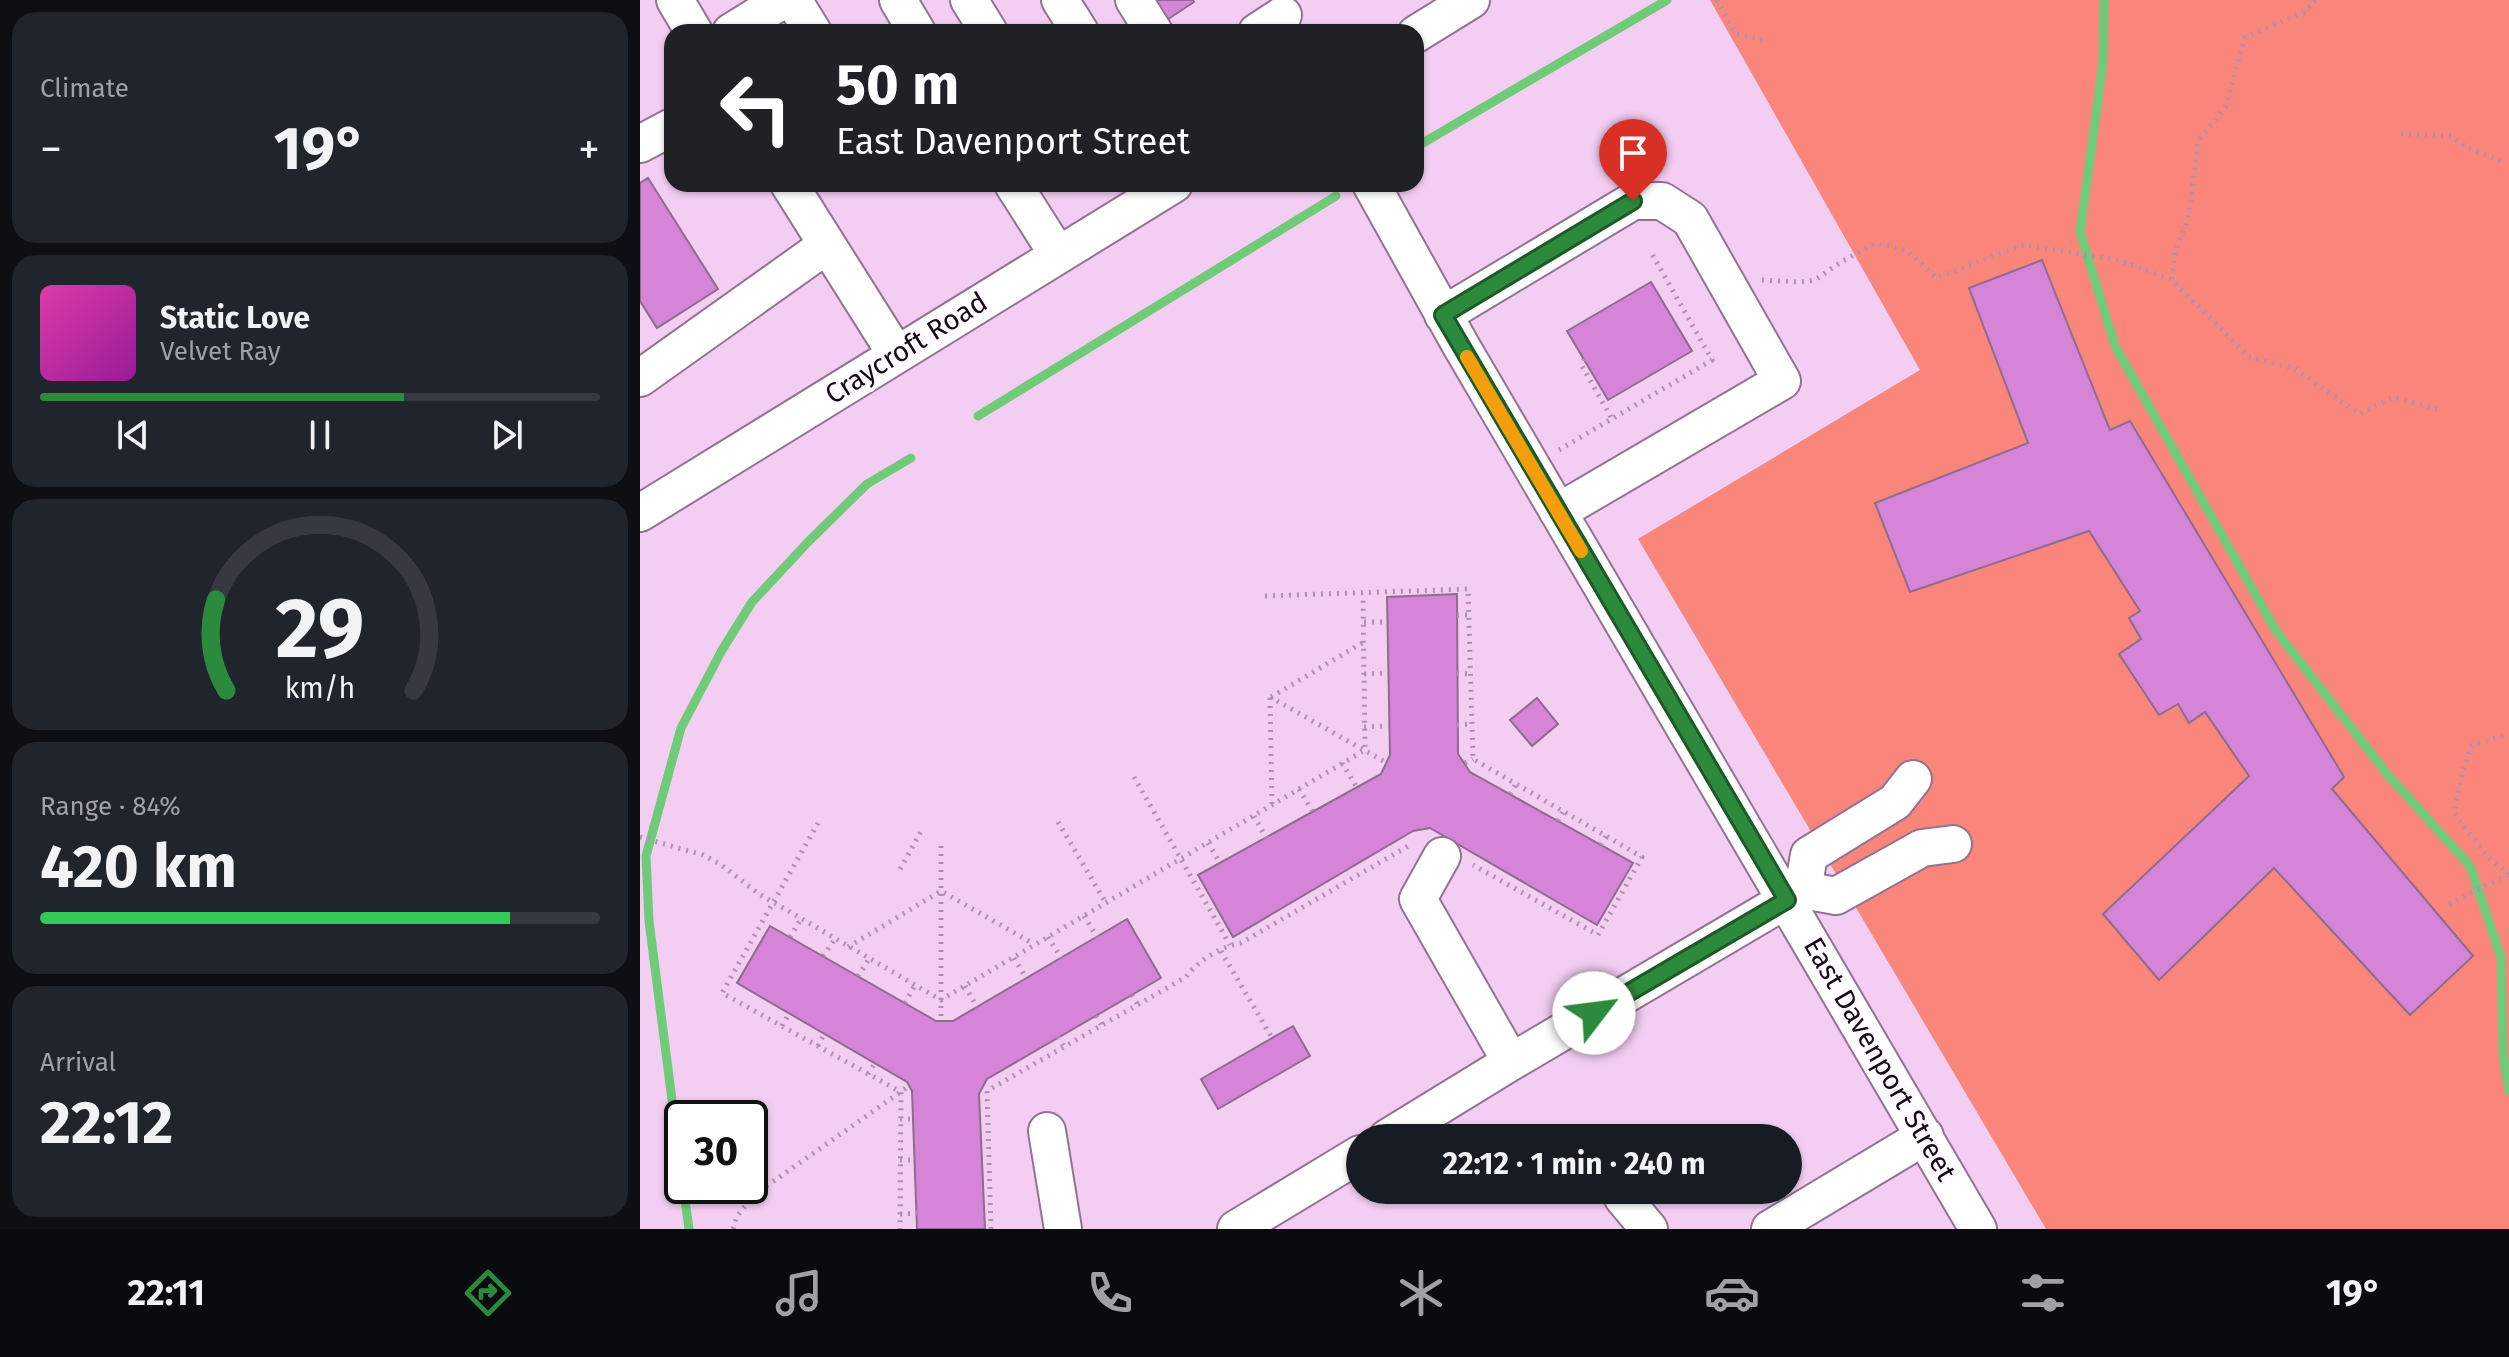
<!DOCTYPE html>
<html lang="en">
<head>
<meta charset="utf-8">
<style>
	:root { --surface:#171b24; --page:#20242c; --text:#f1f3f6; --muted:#9ea1a6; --line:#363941; --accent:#2c8a3c }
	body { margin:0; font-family:"Fira Sans",sans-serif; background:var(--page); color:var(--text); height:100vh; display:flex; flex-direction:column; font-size:30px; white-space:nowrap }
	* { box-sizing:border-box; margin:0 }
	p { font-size:26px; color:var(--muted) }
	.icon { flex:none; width:44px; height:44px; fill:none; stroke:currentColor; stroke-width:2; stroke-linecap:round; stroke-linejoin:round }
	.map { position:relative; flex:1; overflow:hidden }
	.side { display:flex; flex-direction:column; gap:12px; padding:12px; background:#0d0f14; width:640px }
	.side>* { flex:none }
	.banner { position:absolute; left:24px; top:24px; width:760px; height:168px; border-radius:24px; box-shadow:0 2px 6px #0004; background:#202124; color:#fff; overflow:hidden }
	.speed { position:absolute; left:24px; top:1100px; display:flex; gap:16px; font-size:40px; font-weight:700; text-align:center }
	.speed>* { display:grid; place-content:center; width:104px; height:104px; border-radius:50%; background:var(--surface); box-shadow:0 2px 6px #0004; line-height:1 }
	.speed .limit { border:4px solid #111; border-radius:12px; background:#fff; color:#111 }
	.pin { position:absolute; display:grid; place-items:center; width:68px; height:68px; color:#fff; margin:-82px -34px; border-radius:50% 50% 50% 0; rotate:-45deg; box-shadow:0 0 8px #0007 }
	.pin .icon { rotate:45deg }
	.me { position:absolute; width:88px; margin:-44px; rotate:60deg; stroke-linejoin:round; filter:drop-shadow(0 0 6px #0008) }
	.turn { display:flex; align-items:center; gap:28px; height:168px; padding:0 40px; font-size:36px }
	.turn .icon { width:104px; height:104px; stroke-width:2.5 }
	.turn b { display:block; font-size:56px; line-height:68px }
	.big { font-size:60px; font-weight:700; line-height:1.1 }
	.side .tile { flex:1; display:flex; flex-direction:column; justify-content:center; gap:12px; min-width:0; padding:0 28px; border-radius:24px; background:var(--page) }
	.side .dial { align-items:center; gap:0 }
	.dial svg { height:208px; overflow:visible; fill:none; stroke:var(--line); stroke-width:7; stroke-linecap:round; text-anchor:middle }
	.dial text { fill:var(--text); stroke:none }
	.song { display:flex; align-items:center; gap:24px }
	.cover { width:96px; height:96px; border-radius:12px; background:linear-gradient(135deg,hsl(320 70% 55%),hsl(300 70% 35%)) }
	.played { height:8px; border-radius:4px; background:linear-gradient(90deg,var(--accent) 65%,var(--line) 65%) }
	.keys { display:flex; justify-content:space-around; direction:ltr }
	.heat { display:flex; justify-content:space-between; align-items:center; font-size:44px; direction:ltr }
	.charge { height:12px; border-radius:6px; background:linear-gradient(90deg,#34c759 84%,var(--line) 0) }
	.trip { position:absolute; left:706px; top:1124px; width:456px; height:80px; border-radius:40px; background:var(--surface); box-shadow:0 2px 6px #0004; font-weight:700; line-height:80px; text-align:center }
	.tab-bar { display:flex; height:128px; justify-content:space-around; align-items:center; background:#090b0e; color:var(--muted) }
	.tab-bar .icon { width:56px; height:56px }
	.tab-bar .current { color:var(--accent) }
	.tab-bar b { font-size:36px; color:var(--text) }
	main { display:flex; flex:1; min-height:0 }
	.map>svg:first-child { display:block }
	.green { fill:#f9857b }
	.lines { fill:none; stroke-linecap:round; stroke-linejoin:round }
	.stream { stroke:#70cb79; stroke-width:9 }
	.building { fill:#d584d7; stroke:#8e6c8e; stroke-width:2 }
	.minor-casing { stroke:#937293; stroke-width:40 }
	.path { stroke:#ae91ae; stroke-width:5; stroke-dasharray:2 6; stroke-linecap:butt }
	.minor { stroke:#fff; stroke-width:36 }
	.route-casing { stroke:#1d5a27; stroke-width:20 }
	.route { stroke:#2c8a3c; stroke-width:14 }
	.slow { stroke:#f59e0b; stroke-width:14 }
	.labels { text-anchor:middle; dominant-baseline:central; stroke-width:8; stroke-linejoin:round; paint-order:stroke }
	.street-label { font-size:28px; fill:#150915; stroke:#fffbff }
</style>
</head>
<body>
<main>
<section class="side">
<div class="tile"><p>Climate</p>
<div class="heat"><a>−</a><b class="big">19°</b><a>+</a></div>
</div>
<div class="tile">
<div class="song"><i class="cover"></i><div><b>Static Love</b><p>Velvet Ray</p></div></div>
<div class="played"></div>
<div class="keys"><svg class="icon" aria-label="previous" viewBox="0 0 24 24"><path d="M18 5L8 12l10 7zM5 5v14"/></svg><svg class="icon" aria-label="pause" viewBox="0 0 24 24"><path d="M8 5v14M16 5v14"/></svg><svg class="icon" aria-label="next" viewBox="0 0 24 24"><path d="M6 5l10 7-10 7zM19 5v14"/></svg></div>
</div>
<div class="tile dial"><svg viewBox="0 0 100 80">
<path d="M14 69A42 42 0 1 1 86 69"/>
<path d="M14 69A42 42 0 0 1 10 34" stroke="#2c8a3c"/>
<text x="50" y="56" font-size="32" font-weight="700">29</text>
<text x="50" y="72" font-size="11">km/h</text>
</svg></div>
<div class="tile"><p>Range · 84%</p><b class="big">420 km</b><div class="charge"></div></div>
<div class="tile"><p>Arrival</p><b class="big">22:12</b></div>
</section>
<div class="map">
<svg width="1869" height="1229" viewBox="0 0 1869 1229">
	<rect width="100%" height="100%" fill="#f3cef2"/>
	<!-- green -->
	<path class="green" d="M1070 0H1869V1229H1406L998 539 1280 370Z"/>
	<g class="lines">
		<!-- stream -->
		<path class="stream" d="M1464 0 1463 62 1440 232 1475 346 1636 631 1748 775 1830 866 1861 957 1863 1055 1869 1091
			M776 147 1027 0
			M338 416 696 196
			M42 1178 9 921 6 856 41 728 82 650 112 602 168 542 227 484 271 458
			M43 1186 49 1229"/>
	</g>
	<!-- building -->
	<path class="building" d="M508 0H553L554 2 522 23Z
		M8 178 78 289 17 328 0 301V183Z
		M1402 260 1470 430 1490 421 1704 777 1692 789 1833 956 1770 1015 1634 868 1519 980 1463 914 1609 776 1565 712 1549 723 1538 704 1519 715 1479 654 1501 639 1489 618 1500 611 1449 531 1270 592 1235 503 1388 443 1329 288Z
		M1011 282 1052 351 968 400 927 331Z
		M817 594 818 754 830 772 993 863 957 925 790 828 773 831 593 937 558 875 741 774 750 755 747 597Z
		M897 698 918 724 892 746 870 720Z
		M487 919 521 978 347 1079 339 1094 345 1229H277L272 1091 267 1082 97 983 130 926 296 1021H313Z
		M653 1026 670 1056 578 1109 561 1079Z"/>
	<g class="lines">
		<defs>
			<path id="minor" d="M35 0 54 32
				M153 0 173 32
				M258 0 277 32
				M329 0 349 32
				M420 0 440 32
				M494 0 514 32
				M91 32 143 0
				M617 32 643 15
				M776 34 831 0
				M0 144 32 127
				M149 184 256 354
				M373 184 418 255
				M731 184 820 344 1338 1229
				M803 315 993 201H1022L1050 219 1142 381 918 512
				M0 378 187 245
				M0 513 534 184
				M1273 779 1255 802 1169 855 1163 890 1196 896 1282 848 1313 844
				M802 856 778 899 871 1062
				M407 1131 423 1229
				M747 1138 871 1062 1163 890
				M983 1198 1009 1229
				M596 1229 720 1154
				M1130 1229 1285 1136"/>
		</defs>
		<!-- minor casing -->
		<use href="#minor" class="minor-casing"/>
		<!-- path -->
		<path class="path" d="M1077 0 1096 34 1124 40
			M1761 134 1811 136 1826 147 1863 162
			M1532 279 1535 253 1549 215 1558 142 1586 106 1605 37 1663 13 1676 0
			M1122 280 1160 282 1175 280 1201 262 1235 243 1266 250 1296 278 1383 245 1478 260 1532 280 1609 357 1656 369 1719 414 1753 397 1798 410
			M944 359 942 366 972 419
			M919 450 1072 360 1012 254
			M625 596 828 589 833 759 1002 857 958 935 833 865
			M817 615H829
			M724 622H747
			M817 673 831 674
			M724 674 748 673
			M630 697 747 763
			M631 697 724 642
			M630 698 632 804
			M817 725 832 724
			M724 727 749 726
			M1863 736 1831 746 1822 774 1814 813 1846 856 1869 873
			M702 763 717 788
			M825 763 833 759
			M494 777 590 945
			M659 789 673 812
			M870 794 876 784
			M614 816 626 838
			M918 821 923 811
			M418 822 466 903
			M178 823 82 993 261 1092 260 1229
			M0 837 63 855 80 864 119 894 301 1000 725 750 723 595
			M568 843 580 863
			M961 845 966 836
			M301 846V1021
			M260 869 283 828
			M1809 904 1869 874
			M444 916 457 937
			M150 937 161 919
			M408 937 421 958
			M208 947 301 891 394 944
			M581 951 632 1038
			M183 956 195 939
			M374 958 386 978
			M218 976 229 959
			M325 986 337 1007
			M492 995 498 1005
			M265 1003 275 985
			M456 1016 462 1026
			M142 1026 149 1014
			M418 1037 424 1047
			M178 1046 184 1034
			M228 1074 235 1063
			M260 1119H273
			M260 1160H275
			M260 1214 277 1213
			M93 1229 97 1216 114 1195 269 1086
			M351 1229 347 1091 546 977C558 961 581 946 601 943L768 846"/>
		<!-- minor -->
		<use href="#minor" class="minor"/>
	</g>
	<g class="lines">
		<defs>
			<path id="route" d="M954 1013 1147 900 803 315 993 201"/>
		</defs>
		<!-- route casing -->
		<use href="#route" class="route-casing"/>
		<!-- route -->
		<use href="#route" class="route"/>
		<!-- slow -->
		<path class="slow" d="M827 357 941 551"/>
	</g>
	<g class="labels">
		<!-- street labels -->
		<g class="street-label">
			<text transform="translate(266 348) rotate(-32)">Craycroft Road</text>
			<text transform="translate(1240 1059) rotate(60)">East Davenport Street</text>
		</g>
	</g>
</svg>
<div class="speed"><div class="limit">30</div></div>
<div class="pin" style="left:993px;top:201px;background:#d93025"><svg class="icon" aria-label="arrive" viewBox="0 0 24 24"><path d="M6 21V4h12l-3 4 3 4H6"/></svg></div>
<svg class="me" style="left:954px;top:1013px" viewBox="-20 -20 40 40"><circle r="19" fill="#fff"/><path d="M0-13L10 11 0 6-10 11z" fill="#2c8a3c"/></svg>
<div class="trip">22:12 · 1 min · 240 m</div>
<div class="banner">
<div class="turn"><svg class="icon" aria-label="left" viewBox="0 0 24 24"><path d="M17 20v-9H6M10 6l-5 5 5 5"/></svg><div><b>50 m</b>East Davenport Street</div></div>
</div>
</div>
</main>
<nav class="tab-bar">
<b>22:11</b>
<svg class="icon current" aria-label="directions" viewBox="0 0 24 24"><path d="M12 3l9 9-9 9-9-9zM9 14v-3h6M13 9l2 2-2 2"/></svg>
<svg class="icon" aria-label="music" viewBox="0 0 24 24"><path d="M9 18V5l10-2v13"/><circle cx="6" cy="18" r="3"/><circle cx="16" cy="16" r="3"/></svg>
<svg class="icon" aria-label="phone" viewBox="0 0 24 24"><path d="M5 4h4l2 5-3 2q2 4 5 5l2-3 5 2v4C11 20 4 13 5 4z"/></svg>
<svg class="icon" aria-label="climate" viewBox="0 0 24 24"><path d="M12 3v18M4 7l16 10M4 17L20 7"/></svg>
<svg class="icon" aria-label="car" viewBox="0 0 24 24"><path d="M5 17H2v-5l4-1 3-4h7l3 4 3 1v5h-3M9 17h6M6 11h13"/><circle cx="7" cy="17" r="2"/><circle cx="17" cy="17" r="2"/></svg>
<svg class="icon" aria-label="filters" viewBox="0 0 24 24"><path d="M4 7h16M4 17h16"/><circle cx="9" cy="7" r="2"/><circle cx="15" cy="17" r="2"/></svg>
<b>19°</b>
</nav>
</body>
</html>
